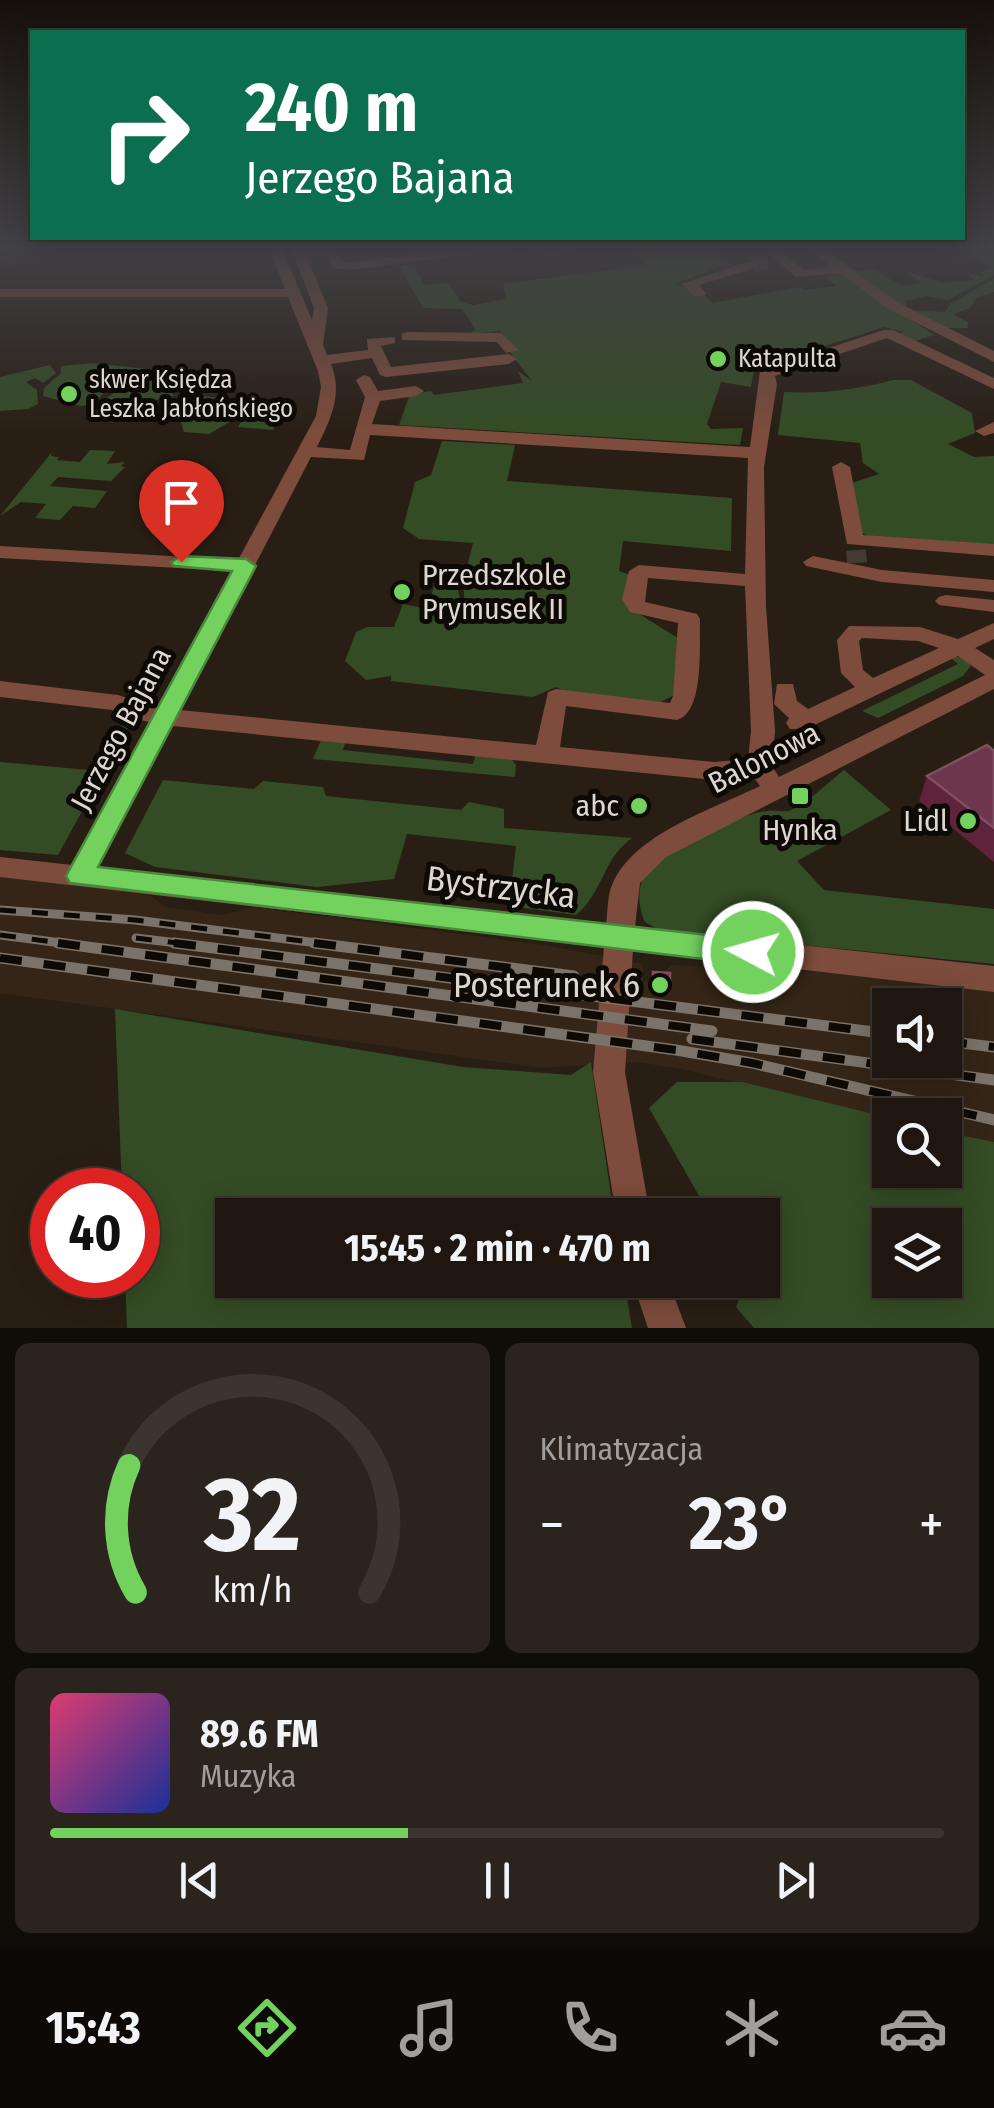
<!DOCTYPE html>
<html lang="pl">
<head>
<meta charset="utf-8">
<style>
	:root { --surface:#1e160f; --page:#2b231d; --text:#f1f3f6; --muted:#a19f9e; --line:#3c352f; --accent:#72d25d }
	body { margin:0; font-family:"Fira Sans Condensed",sans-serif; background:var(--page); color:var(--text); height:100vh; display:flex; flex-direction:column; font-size:38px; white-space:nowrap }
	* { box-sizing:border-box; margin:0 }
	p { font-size:32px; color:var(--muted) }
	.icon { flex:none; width:55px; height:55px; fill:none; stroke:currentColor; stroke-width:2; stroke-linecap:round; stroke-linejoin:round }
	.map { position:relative; height:1328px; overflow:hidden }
	.details { display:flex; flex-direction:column; gap:15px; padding:15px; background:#100c08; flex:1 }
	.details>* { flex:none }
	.top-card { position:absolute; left:30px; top:30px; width:935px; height:210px; border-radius:0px; box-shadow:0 5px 25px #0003,0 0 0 2px var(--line); background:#0b6e4f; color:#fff; overflow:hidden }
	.tools { position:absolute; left:872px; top:988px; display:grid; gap:20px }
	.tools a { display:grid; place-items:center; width:90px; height:90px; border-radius:0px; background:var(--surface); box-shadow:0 5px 25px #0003,0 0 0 2px var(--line); font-size:50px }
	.speed { position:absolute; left:30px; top:1168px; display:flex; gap:20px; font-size:50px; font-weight:700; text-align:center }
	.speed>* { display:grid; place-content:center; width:130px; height:130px; border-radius:50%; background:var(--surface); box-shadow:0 5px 25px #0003,0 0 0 2px var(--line); line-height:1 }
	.speed .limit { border:15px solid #d22; background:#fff; color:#111 }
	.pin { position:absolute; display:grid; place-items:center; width:85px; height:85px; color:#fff; margin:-102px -42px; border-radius:50% 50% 50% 0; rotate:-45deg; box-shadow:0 0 10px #0007 }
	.pin .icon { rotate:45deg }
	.me { position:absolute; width:110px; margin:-55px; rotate:276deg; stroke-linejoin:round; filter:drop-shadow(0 0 8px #0008) }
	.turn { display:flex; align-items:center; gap:35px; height:210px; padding:0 50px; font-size:45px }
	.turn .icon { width:130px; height:130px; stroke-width:2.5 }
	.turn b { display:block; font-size:70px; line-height:85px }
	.big { font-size:75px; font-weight:700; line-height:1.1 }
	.details .widget { flex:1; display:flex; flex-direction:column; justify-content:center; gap:15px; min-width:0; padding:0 35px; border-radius:15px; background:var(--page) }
	.details .dial { align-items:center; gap:0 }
	.dial svg { height:260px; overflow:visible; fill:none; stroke:var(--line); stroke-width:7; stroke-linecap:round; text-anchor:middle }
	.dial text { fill:var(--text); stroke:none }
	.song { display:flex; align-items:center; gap:30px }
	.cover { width:120px; height:120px; border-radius:15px; background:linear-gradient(135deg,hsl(340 70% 55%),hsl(230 70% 35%)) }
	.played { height:10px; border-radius:5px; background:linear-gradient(90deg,var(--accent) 40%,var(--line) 40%) }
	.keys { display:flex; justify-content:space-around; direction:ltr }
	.heat { display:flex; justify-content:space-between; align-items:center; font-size:55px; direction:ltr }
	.details .tiles { flex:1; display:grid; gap:15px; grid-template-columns:1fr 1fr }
	.widget:last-child { grid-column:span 2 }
	.trip { position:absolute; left:215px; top:1198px; width:565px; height:100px; border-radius:0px; background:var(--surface); box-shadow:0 5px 25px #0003,0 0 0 2px var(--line); font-weight:700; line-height:100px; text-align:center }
	.dock { display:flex; height:160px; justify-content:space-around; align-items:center; background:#0c0906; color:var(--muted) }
	.dock .icon { width:70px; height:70px }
	.dock .active { color:var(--accent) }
	.dock b { font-size:45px; color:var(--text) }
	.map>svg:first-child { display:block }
	.built { fill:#342516; fill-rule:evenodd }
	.green { fill:#344c25; fill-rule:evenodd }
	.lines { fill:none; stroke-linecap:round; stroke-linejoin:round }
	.minor-tunnel-far1 { stroke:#433a30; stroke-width:15; stroke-dasharray:15 8; stroke-linecap:butt }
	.minor-tunnel { stroke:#433a30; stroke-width:20; stroke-dasharray:20 10; stroke-linecap:butt }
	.minor { fill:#7d4c3c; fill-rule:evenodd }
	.rail-far1-casing { stroke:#7b7269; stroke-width:9 }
	.rail-casing { stroke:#7b7269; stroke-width:11 }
	.rail-far1 { stroke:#0d0905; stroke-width:5; stroke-dasharray:16; stroke-linecap:butt }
	.rail { stroke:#0d0905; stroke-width:8; stroke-dasharray:22; stroke-linecap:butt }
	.wall { fill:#60233c }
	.building { fill:#6e364c; stroke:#804f61; stroke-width:2.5 }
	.route { fill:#72d25d; stroke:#4a883c; stroke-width:2.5 }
	.poi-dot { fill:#72d25d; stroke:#0d0905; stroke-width:4 }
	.labels { text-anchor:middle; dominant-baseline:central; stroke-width:10; stroke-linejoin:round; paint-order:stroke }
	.far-poi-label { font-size:25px; fill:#ded7d0; stroke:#0d0905; text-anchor:start }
	.poi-label { font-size:30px; fill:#ded7d0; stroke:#0d0905; text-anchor:end }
	.street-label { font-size:30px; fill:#ded7d0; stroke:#0d0905 }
	.near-street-label { font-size:35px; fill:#ded7d0; stroke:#0d0905 }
	.near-poi-label { font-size:35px; fill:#ded7d0; stroke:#0d0905; text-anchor:end }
</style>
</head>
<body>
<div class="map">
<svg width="994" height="1328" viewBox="0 0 994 1328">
	<rect width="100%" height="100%" fill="#281e14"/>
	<!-- built -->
	<path class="built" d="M0 876 150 895 165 907 223 915 253 907 545 945 643 964V982L662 976 671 965 777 968 994 988V1150L945 1137V1115H890V1123L683 1069 636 1062 543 1068 0 993ZM890 1005H945V1060H890Z"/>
	<!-- green -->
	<path class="green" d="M654 248H712L733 266H720L675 284 702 293 713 303 800 287 804 290 836 286 827 278 838 272 934 335 915 341 899 334 904 332 884 327 762 366 765 371 754 369 751 387 721 382 707 424 711 429 743 428 740 445 399 425 410 394 431 391 434 395 523 383 518 371 532 381 509 351 512 349 500 331 467 334 476 330 462 309 423 308 399 266 418 264 415 267 424 285 448 283 461 302 473 305 506 299 503 284 645 265 632 251Z
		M994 248V275L949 300 926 296 905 301 907 306 903 307 854 272 872 269 903 286 922 283 903 270 942 283 974 280 968 274 984 276 981 272 992 268 970 251Z
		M994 279V292L976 298 970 308 953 314 968 322 967 328H944L908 310 945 312 950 304Z
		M93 363 147 369 142 377 104 393 93 404 81 406 43 396 44 388 61 373V366Z
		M50 365 56 373 43 383 35 378 26 382 37 390 38 404 28 409 0 411V377Z
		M162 379 174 396C147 399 125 417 92 408L127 384Z
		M893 380H911L972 413 975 433 948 444 974 457 994 456V547L874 539 852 528 846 485 879 474 863 463 860 443 778 435 784 392C821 394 856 390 893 380Z
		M203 396 241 401 235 409 238 417 209 434 184 432 176 406 182 399Z
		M255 399 289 402 273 430 238 427Z
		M442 441 515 445 507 481 732 498 731 551 623 541 619 571 633 576 628 607 681 640 678 693 659 703 572 695 556 687 533 697 391 681V676L366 680 345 661 356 632 367 627H394L403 604 434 610 428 607 434 586 458 590 462 607H465L463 583 473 543 419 539 403 528 415 482 431 475Z
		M90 450 115 451 107 464 125 462 121 466 125 467 111 481 58 477 50 486 107 491 95 508 73 506 60 520 35 518 46 504 21 502 0 516 52 452 51 456 59 457 57 460 80 462Z
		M950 657H962L973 663 963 676 878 718 862 711 958 664Z
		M125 724H130L58 855 0 850V762L90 770 113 732Z
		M321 740H346L343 750 473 764 476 753 510 757 516 765 515 777 313 759Z
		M844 770 891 810 797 861 824 890 994 909V964L692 934 657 929 645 922C636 904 637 878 653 864 670 848 743 813 766 811 774 810 782 812 788 811 801 809 832 779 844 770Z
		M163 780 254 789 263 781 323 787 326 796 461 810 469 802 504 809V828L632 838C603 858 603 893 576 915L509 906 516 846 407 834 394 879 317 887 155 867 125 853Z
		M115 1009 463 1067 571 1075 591 1062 614 1215H232V1280H624L632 1328H127L125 1275H138V1190H122Z
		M677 1082H742L890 1118V1170H945V1132L994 1142V1328H754L736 1307 747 1280H762V1215H710L649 1108ZM890 1225H945V1280H890Z"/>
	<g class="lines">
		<!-- minor-tunnel-far1 -->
		<path class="minor-tunnel-far1" d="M753 264 768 262"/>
		<!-- minor-tunnel -->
		<path class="minor-tunnel" d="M856 550 857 563"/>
		<!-- minor -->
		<path class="minor" d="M269 248H282L312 320 314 308 291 248H334L342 261 351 262 470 248H513L351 270 333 268 325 255 307 257 328 308 323 345 327 355 368 350 367 339 395 337V343L381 346 391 367 509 354 517 359 509 364 386 377 380 375 372 358 331 364C343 394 331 419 317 447L350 450 365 397 356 380 364 375 370 377 378 391 416 386 424 391 416 396 380 401 372 424 750 447 760 371 883 330H893L994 378V389L887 338 775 376 777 384 764 467 766 607 775 731 772 766 779 777 985 675 958 656 806 729H790L786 723 789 718 774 704 777 684H793L797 701 808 709 855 687 841 673 837 640 849 626 920 627 958 639 994 623V639L975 648 994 660V689L666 857 640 883 635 927 994 966V992L633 950 625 1072 650 1215H616L593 1072 604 947 0 877V857L72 865 150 722 123 717 112 710 0 697V681L118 695 157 708 231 571 0 558V546L238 560 316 416 321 387 318 371 288 297H0V289H285ZM370 435 748 458 745 574 639 565 629 571 622 599 630 612 678 623 673 696 670 703 556 689 548 692 536 745 180 710 311 457 364 460ZM648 578 745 586 751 731 748 759 714 762 560 747 566 706 677 720C705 712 699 644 700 619L697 614 645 602ZM862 638 918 641 939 648 873 678 863 670 859 641ZM172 726 714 780 753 776 760 786C713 809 633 834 612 885 607 897 608 911 606 924L98 867Z
			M524 248H579L554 257Z
			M762 248H777L804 270 830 266 808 248H823L897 302 994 351V362L887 308 840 273 796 277Z
			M753 260 760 264 758 267 699 285 706 293 704 296H694L682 284Z
			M407 332 501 333 519 350 506 353 497 342 402 340V334Z
			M994 422V433L984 436 975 431Z
			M841 462 850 467 863 535 994 544V556L847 544 832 467Z
			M813 556 882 570 994 580V592L882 582 806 566 803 562Z
			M946 595 994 600V612L939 605 935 601 939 597Z
			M632 1280H668L686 1328H648Z"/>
		<defs>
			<path id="rail-far1" d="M0 910 135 920 334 945
				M0 935 77 945
				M136 938 194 945"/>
			<path id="rail" d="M58 943 712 1031
				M174 943 890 1034
				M314 943 574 976
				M0 958 676 1050 752 1063 994 1120
				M692 1039 994 1080
				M945 1041 994 1047"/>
		</defs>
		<!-- rail-far1 casing -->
		<use href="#rail-far1" class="rail-far1-casing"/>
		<!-- rail casing -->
		<use href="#rail" class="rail-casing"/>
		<!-- rail-far1 -->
		<use href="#rail-far1" class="rail-far1"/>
		<!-- rail -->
		<use href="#rail" class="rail"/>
	</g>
	<!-- wall -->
	<path class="wall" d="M994 751V862L919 801 927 776Z
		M653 972 670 987 669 995 652 994Z"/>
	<!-- building -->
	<path class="building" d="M987 745 994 751V828L927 776Z
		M653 972 670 973V987L653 985Z"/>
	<!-- sky -->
	<linearGradient id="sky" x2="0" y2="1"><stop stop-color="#16100b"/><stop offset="0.57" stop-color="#424145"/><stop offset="1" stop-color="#424145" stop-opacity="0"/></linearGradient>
	<rect width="994" height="434" fill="url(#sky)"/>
	<!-- route -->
	<path class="route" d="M181 556 246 559 256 566 98 867 753 940 763 944 767 952 763 961 753 965 70 883 66 876 232 571 174 566 171 562Z"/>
	<!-- markers -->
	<g class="poi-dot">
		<circle cx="718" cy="359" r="10"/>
		<circle cx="69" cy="394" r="10"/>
		<circle cx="402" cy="592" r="10"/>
		<rect x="790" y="786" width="20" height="20" rx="5"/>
		<circle cx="639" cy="806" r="10"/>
		<circle cx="968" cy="821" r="10"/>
		<circle cx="660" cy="985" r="10"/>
	</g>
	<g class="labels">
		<!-- far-poi labels -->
		<g class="far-poi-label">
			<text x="738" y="359">Katapulta</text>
			<text x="89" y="380">skwer Księdza<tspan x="89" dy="29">Leszka Jabłońskiego</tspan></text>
		</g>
		<!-- poi labels -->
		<g class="poi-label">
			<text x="422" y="575" text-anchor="start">Przedszkole<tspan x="422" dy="34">Prymusek II</tspan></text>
			<text x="619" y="806">abc</text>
			<text x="948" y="821">Lidl</text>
			<text x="800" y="830" text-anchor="middle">Hynka</text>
		</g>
		<!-- street labels -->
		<g class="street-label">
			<text transform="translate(121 729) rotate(-62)">Jerzego Bajana</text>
			<text transform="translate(764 758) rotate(-27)">Balonowa</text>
		</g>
		<!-- near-street labels -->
		<g class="near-street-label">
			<text transform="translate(501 887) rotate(7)">Bystrzycka</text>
		</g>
		<!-- near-poi labels -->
		<g class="near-poi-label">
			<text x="640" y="985">Posterunek 6</text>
		</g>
	</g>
</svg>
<div class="tools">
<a><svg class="icon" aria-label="sound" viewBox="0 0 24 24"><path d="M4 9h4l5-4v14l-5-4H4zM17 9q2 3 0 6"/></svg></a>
<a><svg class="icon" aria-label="search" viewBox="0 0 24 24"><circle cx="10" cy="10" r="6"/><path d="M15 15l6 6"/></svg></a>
<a><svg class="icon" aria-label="layers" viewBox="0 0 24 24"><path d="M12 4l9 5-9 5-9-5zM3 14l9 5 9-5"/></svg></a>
</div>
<div class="speed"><div class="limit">40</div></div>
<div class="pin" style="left:181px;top:562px;background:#d93025"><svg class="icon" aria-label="arrive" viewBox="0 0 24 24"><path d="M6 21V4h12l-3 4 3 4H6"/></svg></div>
<svg class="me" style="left:753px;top:952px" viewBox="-20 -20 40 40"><circle r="17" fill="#72d25d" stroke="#fff" stroke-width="3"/><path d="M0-11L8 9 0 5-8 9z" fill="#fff"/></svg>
<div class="trip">15:45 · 2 min · 470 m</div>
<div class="top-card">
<div class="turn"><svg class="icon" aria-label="right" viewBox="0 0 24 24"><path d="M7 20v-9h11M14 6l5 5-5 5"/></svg><div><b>240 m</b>Jerzego Bajana</div></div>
</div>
</div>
<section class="details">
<div class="tiles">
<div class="widget dial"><svg viewBox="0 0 100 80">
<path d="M14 69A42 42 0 1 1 86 69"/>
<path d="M14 69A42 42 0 0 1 12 30" stroke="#72d25d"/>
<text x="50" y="56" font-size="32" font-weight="700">32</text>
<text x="50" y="72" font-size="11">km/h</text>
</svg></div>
<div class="widget"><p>Klimatyzacja</p>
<div class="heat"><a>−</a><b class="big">23°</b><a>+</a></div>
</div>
<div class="widget">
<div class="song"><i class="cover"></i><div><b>89.6 FM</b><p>Muzyka</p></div></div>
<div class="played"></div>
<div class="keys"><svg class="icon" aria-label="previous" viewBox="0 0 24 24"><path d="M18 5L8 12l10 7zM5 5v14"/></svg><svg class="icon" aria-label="pause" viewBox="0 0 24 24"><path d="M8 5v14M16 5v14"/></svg><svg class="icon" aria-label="next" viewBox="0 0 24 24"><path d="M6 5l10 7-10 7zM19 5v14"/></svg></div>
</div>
</div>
</section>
<nav class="dock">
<b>15:43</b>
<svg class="icon active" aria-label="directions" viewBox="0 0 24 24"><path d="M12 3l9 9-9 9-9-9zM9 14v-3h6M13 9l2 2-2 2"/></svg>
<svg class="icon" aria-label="music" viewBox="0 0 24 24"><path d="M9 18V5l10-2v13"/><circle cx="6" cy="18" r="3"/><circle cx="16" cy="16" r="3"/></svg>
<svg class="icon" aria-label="phone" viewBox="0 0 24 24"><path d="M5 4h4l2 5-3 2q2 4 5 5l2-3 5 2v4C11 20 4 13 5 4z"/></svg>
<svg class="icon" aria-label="climate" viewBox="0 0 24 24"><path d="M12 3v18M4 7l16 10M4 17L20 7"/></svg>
<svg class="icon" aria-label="car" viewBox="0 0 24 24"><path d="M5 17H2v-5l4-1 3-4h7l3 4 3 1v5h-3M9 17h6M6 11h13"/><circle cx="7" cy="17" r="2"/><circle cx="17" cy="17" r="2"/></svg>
</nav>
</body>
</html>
